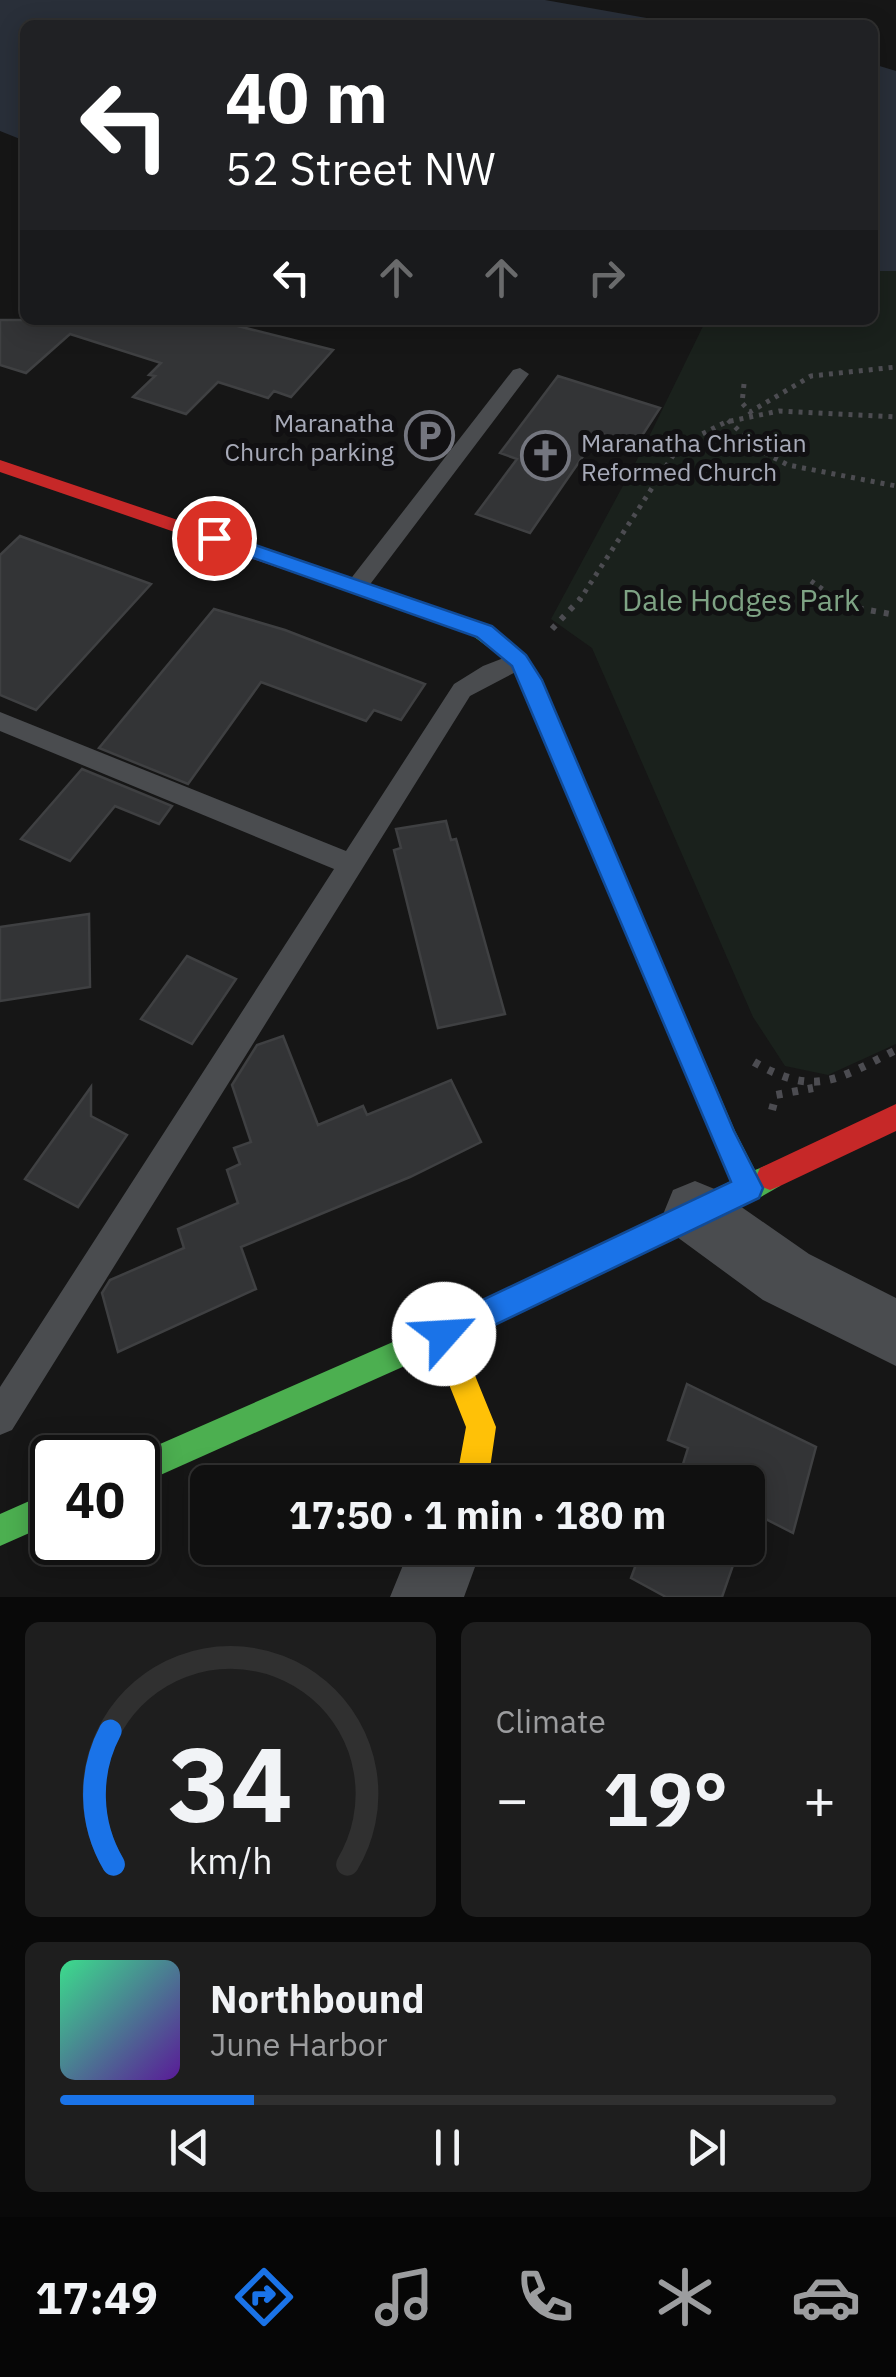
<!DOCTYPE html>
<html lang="en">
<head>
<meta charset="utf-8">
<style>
	:root { --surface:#101010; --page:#1e1e1e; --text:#f1f3f6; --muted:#9c9d9f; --line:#303030; --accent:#1a73e8 }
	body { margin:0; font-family:"IBM Plex Sans",sans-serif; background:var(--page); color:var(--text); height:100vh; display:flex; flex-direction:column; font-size:38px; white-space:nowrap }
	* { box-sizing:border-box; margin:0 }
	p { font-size:32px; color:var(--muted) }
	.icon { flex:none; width:55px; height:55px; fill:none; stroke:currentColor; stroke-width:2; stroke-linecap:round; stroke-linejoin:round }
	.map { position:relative; height:1597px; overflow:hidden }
	.side { display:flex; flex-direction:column; gap:25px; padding:25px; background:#090909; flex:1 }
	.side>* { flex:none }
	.hud { position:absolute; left:20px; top:20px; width:858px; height:305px; border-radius:15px; box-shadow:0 5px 25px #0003,0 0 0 2px var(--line); background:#202124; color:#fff; overflow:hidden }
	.speed { position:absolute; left:30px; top:1435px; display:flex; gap:20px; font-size:50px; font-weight:700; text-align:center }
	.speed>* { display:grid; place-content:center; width:130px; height:130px; border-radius:50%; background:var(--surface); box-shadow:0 5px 25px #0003,0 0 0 2px var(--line); line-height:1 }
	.speed .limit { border:5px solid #111; border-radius:15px; background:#fff; color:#111 }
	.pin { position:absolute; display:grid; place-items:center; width:85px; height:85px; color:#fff; margin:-42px; border:5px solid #fff; border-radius:50%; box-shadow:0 2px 10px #0007 }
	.me { position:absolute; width:110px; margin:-55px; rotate:64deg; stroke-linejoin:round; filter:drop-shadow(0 0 8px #0008) }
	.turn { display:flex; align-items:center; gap:35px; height:210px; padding:0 40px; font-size:45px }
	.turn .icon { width:130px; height:130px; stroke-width:2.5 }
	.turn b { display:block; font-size:70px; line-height:85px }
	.lanes { display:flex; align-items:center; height:95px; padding:0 40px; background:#0003; justify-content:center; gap:50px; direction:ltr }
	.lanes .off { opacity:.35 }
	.big { font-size:75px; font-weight:700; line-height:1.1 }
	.side .card { flex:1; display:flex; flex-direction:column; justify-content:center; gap:15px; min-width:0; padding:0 35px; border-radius:15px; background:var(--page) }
	.side .dial { align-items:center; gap:0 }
	.dial svg { height:260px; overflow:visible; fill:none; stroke:var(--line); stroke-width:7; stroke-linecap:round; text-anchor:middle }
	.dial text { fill:var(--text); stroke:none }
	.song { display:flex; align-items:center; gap:30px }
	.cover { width:120px; height:120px; border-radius:15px; background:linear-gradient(135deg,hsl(150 70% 55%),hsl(270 70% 35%)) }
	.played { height:10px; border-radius:5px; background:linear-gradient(90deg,var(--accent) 25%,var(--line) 25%) }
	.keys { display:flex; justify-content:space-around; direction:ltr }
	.heat { display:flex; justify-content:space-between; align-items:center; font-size:55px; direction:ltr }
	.side .tiles { flex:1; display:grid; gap:25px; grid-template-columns:1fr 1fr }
	.card:last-child { grid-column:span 2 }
	.trip { position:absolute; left:190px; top:1465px; width:575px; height:100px; border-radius:15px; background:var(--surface); box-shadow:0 5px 25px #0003,0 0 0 2px var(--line); font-weight:700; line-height:100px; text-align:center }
	.menu { display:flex; height:160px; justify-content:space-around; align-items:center; background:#060606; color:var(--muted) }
	.menu .icon { width:70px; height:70px }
	.menu .active { color:var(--accent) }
	.menu b { font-size:45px; color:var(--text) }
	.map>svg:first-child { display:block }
	.green { fill:#1a211c }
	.water { fill:#292f39 }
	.building { fill:#333436; stroke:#3f4042; stroke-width:2.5 }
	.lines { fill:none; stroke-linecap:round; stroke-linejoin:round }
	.path-far2 { stroke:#4c4c51; stroke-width:5; stroke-dasharray:4 6; stroke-linecap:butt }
	.path-far1 { stroke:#4c4c51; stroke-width:6; stroke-dasharray:5 8; stroke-linecap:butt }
	.path { stroke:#4c4c51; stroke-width:8; stroke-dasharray:6 10; stroke-linecap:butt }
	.lane { fill:#4a4c4f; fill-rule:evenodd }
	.street { fill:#4a4c4f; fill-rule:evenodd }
	.fast { fill:#4caf50; fill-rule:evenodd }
	.slow { fill:#ffc107; fill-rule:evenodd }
	.jam { fill:#c62828; fill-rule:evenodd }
	.route { fill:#1a73e8; stroke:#114b97; stroke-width:2.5 }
	.labels { text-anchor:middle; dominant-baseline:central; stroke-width:10; stroke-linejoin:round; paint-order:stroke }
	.far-poi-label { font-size:25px; fill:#a7aab8; stroke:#111012; text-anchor:end }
	.park-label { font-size:30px; fill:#7ea384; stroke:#111012 }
</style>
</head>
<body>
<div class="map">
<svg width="896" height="1597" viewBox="0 0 896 1597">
	<rect width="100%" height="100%" fill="#161616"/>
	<!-- green -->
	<path class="green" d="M873 271H896V1044L828 1075 785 1066 753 1017 592 648 551 619 645 445 706 320H872Z"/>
	<!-- water -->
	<path class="water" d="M0 0H545L686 25H25V141L0 131Z
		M873 64 896 71V271H873Z"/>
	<!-- building -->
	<path class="building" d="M0 320H214L333 350 291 397 274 391 268 398 218 382 186 414 133 397 155 376 149 375 161 363 70 334 26 373 0 365Z
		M558 376 660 408 636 445 599 433 530 533 476 514 517 459 500 453Z
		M20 536 151 584 36 710 0 695V555Z
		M214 609 285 630 425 684 401 720 374 710 366 721 261 682 188 784 99 748Z
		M82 769 172 806 159 824 115 806 70 861 21 839Z
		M446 821 451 840 456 839 505 1014 438 1028 394 850 401 848 396 829Z
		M89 914 90 987 0 1001V927Z
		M187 956 236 979 192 1044 141 1019Z
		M283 1036 318 1125 363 1106 367 1115 451 1080 481 1142 410 1177 241 1247 256 1289 118 1352 102 1293 110 1280 184 1248 178 1229 238 1203 227 1170 240 1164 234 1148 251 1142 232 1085 257 1045Z
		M91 1087V1116L127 1135 78 1207 25 1179Z
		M687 1384 816 1447 793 1533 748 1510V1482H690L679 1477 688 1448 668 1440Z
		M642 1548H739L722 1597H666L631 1578Z"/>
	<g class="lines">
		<!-- path-far2 -->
		<path class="path-far2" d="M744 384 742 403 750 412 811 376 896 367
			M728 420 759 450 788 465 896 486
			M811 581 839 601
			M579 601 674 454 700 435 726 422 779 411 896 417"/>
		<!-- path-far1 -->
		<path class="path-far1" d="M835 598 846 606 896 615
			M552 629 581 598"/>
		<!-- path -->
		<path class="path" d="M754 1062C815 1098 838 1079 896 1050
			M772 1110 776 1095 813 1088"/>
		<!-- lane -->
		<path class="lane" d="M520 368 529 374 365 591H349L346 586 349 581 513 370Z
			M519 652 530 660 527 666 470 696 12 1430 0 1435V1387L334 869 0 731V712L346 851 454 684 483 666Z"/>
		<!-- street -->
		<path class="street" d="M695 1181 717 1190 809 1254 896 1298V1366L763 1300 673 1234 664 1212 673 1190Z
			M410 1548H482L464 1597H390Z"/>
		<!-- fast -->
		<path class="fast" d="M476 621 526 655 541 680 735 1131 755 1170 770 1164 780 1168 784 1177 780 1186 759 1198 454 1344 138 1485V1458H128L434 1324 731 1181 521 681 512 665 469 633 466 628Z
			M52 1491V1523L0 1546V1514Z"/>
		<!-- slow -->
		<path class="slow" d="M444 1319 454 1324 496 1427 488 1482H456L466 1427 429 1334 434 1324Z"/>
		<!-- jam -->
		<path class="jam" d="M0 460 483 623 486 628 476 635 469 633 0 472Z
			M896 1104V1131L780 1186 770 1190 760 1186 756 1177 760 1168Z"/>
	</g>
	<!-- route -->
	<path class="route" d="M214 531 492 626 526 655 542 680 734 1131 763 1188 759 1198 455 1344 444 1349 434 1344 429 1334 434 1323 731 1182 512 666 477 637 208 542V533Z"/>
	<!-- icons -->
	<defs>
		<symbol id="parking-ring" viewBox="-11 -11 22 22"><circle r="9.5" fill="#111012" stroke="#74767f" stroke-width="1.5"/><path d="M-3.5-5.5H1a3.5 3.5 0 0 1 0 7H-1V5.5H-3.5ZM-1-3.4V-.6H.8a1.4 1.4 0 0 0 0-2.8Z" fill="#74767f"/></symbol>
		<symbol id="church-ring" viewBox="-11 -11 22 22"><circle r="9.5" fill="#111012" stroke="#74767f" stroke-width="1.5"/><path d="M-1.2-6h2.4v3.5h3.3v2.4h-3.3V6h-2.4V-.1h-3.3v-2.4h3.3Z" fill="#74767f"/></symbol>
	</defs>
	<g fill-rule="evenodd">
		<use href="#parking-ring" x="402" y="408" width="55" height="55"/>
		<use href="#church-ring" x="518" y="428" width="55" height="55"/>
	</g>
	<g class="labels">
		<!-- far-poi labels -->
		<g class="far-poi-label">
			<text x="394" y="422">Maranatha<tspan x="394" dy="29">Church parking</tspan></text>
			<text x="581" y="442" text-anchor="start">Maranatha Christian<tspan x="581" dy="29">Reformed Church</tspan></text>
		</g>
		<!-- park labels -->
		<g class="park-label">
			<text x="741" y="599">Dale Hodges Park</text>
		</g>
	</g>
</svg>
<div class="speed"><div class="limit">40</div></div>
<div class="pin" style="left:214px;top:538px;background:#d93025"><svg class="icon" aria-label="arrive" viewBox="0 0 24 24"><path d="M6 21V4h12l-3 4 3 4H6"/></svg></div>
<svg class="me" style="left:444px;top:1334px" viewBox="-20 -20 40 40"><circle r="19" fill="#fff"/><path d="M0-13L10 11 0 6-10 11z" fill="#1a73e8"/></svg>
<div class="trip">17:50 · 1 min · 180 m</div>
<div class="hud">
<div class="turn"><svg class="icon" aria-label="left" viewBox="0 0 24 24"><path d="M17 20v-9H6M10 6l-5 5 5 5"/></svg><div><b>40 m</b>52 Street NW</div></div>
<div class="lanes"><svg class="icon" aria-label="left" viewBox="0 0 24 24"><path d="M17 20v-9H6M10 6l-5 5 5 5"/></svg><svg class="icon off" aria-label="ahead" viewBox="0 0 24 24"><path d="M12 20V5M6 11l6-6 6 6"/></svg><svg class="icon off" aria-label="ahead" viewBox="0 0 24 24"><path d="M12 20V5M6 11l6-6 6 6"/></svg><svg class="icon off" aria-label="right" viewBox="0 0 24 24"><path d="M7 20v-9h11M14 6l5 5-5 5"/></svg></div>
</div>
</div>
<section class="side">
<div class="tiles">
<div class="card dial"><svg viewBox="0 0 100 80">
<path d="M14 69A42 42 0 1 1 86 69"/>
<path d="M14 69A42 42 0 0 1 13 28" stroke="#1a73e8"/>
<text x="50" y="56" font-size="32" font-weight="700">34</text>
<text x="50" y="72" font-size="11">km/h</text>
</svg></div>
<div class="card"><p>Climate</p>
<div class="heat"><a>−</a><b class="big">19°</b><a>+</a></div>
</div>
<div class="card">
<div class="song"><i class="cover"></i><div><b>Northbound</b><p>June Harbor</p></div></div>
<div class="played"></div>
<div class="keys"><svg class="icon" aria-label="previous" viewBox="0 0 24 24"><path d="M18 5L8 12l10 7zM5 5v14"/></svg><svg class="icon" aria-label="pause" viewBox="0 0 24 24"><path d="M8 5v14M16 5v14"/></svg><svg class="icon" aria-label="next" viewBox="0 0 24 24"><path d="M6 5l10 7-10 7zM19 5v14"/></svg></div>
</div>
</div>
</section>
<nav class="menu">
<b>17:49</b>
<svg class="icon active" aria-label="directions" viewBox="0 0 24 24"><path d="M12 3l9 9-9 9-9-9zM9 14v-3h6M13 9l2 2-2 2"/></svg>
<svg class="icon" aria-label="music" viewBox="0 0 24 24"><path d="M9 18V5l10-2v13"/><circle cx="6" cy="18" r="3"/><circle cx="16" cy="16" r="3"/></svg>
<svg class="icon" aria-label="phone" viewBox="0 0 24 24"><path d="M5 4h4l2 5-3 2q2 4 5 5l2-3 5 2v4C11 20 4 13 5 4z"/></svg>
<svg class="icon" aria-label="climate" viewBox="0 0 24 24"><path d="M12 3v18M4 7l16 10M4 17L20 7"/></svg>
<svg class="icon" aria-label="car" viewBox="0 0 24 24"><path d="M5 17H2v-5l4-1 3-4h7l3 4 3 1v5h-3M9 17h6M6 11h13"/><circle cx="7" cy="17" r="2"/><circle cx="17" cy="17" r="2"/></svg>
</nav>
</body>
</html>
